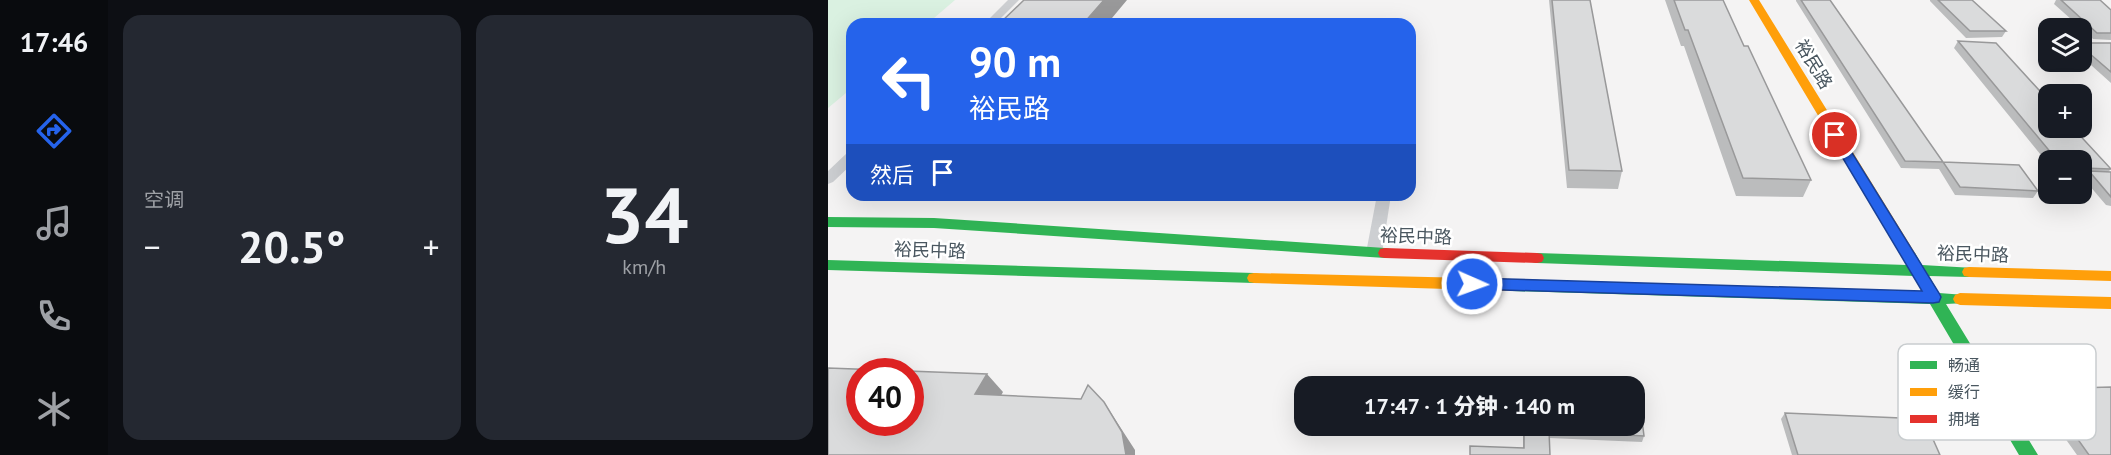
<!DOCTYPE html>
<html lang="zh">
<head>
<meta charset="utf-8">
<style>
	:root { --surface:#171b24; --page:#242831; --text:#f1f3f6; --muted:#9ea1a6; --accent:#2563eb }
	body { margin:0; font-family:"PT Sans","Noto Sans SC",sans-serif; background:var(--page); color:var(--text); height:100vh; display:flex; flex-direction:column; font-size:22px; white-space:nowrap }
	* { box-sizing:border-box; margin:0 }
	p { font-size:20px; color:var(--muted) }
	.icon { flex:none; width:33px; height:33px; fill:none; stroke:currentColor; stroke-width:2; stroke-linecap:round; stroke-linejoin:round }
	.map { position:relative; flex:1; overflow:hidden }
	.sheet { display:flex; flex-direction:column; gap:15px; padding:15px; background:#0d0f14; width:720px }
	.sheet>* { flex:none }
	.banner { position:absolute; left:18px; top:18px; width:570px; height:183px; border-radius:18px; box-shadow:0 6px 24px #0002; background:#2563eb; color:#fff; overflow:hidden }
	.buttons { position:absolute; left:1210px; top:18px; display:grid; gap:12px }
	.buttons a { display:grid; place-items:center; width:54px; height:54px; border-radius:12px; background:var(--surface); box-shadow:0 6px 24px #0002; font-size:30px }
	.speed { position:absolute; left:18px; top:358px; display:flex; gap:12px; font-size:30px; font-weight:700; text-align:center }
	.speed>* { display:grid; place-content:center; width:78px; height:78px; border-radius:50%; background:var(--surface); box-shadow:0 6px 24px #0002; line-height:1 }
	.speed .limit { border:9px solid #d22; background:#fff; color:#111 }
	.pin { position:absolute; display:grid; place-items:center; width:51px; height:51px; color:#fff; margin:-26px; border:3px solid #fff; border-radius:50%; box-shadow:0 2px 6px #0007 }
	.me { position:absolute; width:66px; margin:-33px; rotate:92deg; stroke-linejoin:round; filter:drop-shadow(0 0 4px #0008) }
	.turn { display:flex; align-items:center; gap:21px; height:126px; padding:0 24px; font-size:27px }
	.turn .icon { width:78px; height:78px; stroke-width:2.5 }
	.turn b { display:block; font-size:42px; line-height:51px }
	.then { display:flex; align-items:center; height:57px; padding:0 24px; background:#0003; gap:12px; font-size:22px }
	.big { font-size:45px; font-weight:800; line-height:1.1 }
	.sheet .card { flex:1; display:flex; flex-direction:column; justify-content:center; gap:9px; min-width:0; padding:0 21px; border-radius:18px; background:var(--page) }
	.sheet .dial { align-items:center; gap:0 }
	.dial b { font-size:78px; line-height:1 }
	.heat { display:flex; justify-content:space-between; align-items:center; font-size:33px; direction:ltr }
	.sheet .tiles { flex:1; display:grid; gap:15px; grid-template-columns:repeat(2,1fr) }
	.trip { position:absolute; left:466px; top:376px; width:351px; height:60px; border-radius:18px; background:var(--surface); box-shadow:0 6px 24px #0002; font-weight:800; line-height:60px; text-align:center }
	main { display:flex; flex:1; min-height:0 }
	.tab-bar { display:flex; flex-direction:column; width:108px; justify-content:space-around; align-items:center; background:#090b0e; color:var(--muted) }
	.tab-bar .icon { width:42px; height:42px }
	.tab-bar .active { color:var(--accent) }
	.tab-bar b { font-size:27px; color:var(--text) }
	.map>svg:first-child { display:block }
	.green { fill:#daf1e1 }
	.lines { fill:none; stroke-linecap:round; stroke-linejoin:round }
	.lane { fill:#cdcfd2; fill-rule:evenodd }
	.fast { fill:#30b455; fill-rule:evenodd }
	.slow { fill:#ff9f0a; fill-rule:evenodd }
	.jam { fill:#e5322d; fill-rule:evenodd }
	.wall { fill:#bbbcbd }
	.shaded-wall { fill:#99999a }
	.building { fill:#dadbdc; stroke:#99999a; stroke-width:1.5; fill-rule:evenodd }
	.route { fill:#2563eb; stroke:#184099; stroke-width:1.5 }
	.labels { text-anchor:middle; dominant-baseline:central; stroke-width:5; stroke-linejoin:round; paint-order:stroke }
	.street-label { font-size:18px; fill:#4a5760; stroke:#fff }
	.key { fill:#fff; stroke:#c9cdcf; stroke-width:1.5 }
	.key-label { font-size:16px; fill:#4a5760 }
</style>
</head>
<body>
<main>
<nav class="tab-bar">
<b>17:46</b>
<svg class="icon active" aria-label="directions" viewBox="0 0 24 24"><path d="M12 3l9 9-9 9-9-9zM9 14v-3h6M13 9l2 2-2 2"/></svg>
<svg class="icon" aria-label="music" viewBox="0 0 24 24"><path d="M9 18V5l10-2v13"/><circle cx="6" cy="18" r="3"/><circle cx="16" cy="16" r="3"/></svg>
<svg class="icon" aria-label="phone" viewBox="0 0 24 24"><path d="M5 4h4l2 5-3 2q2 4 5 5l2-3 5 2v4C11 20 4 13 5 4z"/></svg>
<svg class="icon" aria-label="climate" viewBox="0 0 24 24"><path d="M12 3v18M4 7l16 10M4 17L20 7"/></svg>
</nav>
<section class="sheet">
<div class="tiles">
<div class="card"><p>空调</p>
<div class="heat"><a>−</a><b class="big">20.5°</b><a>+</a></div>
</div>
<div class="card dial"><b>34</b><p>km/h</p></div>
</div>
</section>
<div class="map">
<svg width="1283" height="455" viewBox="0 0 1283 455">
	<rect width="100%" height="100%" fill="#f4f3f3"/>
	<!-- green -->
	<path class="green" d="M0 0H127L99 24H24V88L0 108Z"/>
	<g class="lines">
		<!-- lane -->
		<path class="lane" d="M180 0H191L167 24H156Z
			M582 31 588 34 586 41 582 42Z
			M24 152V164L5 182 0 184V171L19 153Z
			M549 195H563L554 253 551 257H541L538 253Z"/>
		<!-- fast -->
		<path class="fast" d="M0 217 106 218 557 248 562 249 564 253 562 257 557 258 106 228 0 227Z
			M1082 252 1087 253 1094 265 1146 268 1148 272 1146 276 1141 277 1101 276 1111 293 1137 295 1139 299 1137 303 1118 304 1210 455H1191L1102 304 684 291 679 289 677 285 679 281 684 279 1095 292 1086 276 709 263 704 262 702 258 704 254 709 253 1079 265 1075 257 1077 253Z
			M0 260 426 273 431 274 433 278 431 282 426 283 0 270Z"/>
		<!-- slow -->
		<path class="slow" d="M921 0H931L1087 253 1089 257 1087 261H1077Z
			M1141 267 1283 271V281L1141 277 1136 276 1134 272 1136 268Z
			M426 273 684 279 689 281 691 285 689 289 684 291 426 283 421 282 419 278 421 274Z
			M1132 293 1283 297V309L1132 305 1127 303 1125 299 1127 295Z"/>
		<!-- jam -->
		<path class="jam" d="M557 248 709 253 714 254 716 258 714 262 709 263 557 258 552 257 550 253 552 249Z"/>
	</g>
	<!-- wall -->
	<path class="wall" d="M721 0H762L794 171 790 189 739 188Z
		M837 0H895L916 46 983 180 975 197 908 196 856 46H853Z
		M968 0H1002L1115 162 1210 191 1205 198 1127 195 1111 169 1073 168 968 1Z
		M1102 0H1144L1178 31 1174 37 1138 38 1102 1Z
		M1228 0H1272L1283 10V40L1265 39 1254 28H1253L1226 4Z
		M1130 41 1283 169 1280 172H1283V206L1278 205 1255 178 1257 176H1254V160H1221V165L1126 48Z
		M1254 43H1283V83L1254 57Z
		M1214 389 1283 455H1249L1207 396Z
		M957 413 1112 455H964L953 419Z
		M695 426H807L816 436 814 442 721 438 695 448Z"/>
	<!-- shaded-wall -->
	<path class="shaded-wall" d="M276 0H299L279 24H255Z
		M159 374 175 392 164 412 147 394Z
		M276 402 307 450V455H298Z"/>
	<!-- building -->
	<path class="building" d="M196 0H276L255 24H171Z
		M724 0H762L794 171 741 170Z
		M846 0H895L916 46H920L983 180 915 178 860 30H857Z
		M973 0H1002L1115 162 1077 161Z
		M1110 0H1144L1178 31H1142Z
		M1233 0H1272L1283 10V33H1269Z
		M1130 41 1168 43 1221 101V128H1245L1283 169 1254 168V160H1229Z
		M1254 43H1283V72L1254 47Z
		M1115 162 1191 165 1210 191 1132 187Z
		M1261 171 1283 172V197Z
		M0 368 159 374 147 394 253 399 260 385 276 402 294 432 298 455H0ZM32 372H82V423H32Z
		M696 383 788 387H696Z
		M1283 387V455H1261L1214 389Z
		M807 388H810L816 436 721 431 722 455H642V446L696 448V426H807Z
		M957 413 1096 419 1112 455H970Z"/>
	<!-- route -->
	<path class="route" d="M1007 131 1013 135 1111 293 1113 297 1111 302 1105 303 644 289 639 287 637 284 639 280 644 278 1094 291 1001 135Z"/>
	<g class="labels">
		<!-- street labels -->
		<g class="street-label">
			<text transform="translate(986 64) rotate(59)">裕民路</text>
			<text transform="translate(588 236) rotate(2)">裕民中路</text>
			<text transform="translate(102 250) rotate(2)">裕民中路</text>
			<text transform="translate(1145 254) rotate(2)">裕民中路</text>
		</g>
	</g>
	<!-- legend -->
	<rect x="1070" y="344" width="198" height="96" rx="9" class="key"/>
	<rect x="1082" y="361" width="27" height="8" fill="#30b455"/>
	<rect x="1082" y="388" width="27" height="8" fill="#ff9f0a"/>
	<rect x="1082" y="415" width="27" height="8" fill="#e5322d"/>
	<g class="key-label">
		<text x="1120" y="371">畅通</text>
		<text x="1120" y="398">缓行</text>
		<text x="1120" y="425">拥堵</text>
	</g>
</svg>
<div class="buttons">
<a><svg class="icon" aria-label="layers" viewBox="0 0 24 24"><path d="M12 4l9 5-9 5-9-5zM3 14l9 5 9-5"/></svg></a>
<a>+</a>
<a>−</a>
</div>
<div class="speed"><div class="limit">40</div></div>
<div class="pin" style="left:1007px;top:135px;background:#d93025"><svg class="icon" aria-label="arrive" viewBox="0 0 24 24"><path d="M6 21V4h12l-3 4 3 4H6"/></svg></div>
<svg class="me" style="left:644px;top:284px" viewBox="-20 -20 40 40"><circle r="17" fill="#2563eb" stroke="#fff" stroke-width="3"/><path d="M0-11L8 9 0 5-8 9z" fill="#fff"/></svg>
<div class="trip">17:47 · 1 分钟 · 140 m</div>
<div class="banner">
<div class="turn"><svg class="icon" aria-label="left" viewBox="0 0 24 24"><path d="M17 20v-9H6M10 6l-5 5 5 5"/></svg><div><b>90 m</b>裕民路</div></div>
<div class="then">然后<svg class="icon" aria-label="arrive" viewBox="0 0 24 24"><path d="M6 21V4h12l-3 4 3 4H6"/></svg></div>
</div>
</div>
</main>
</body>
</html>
